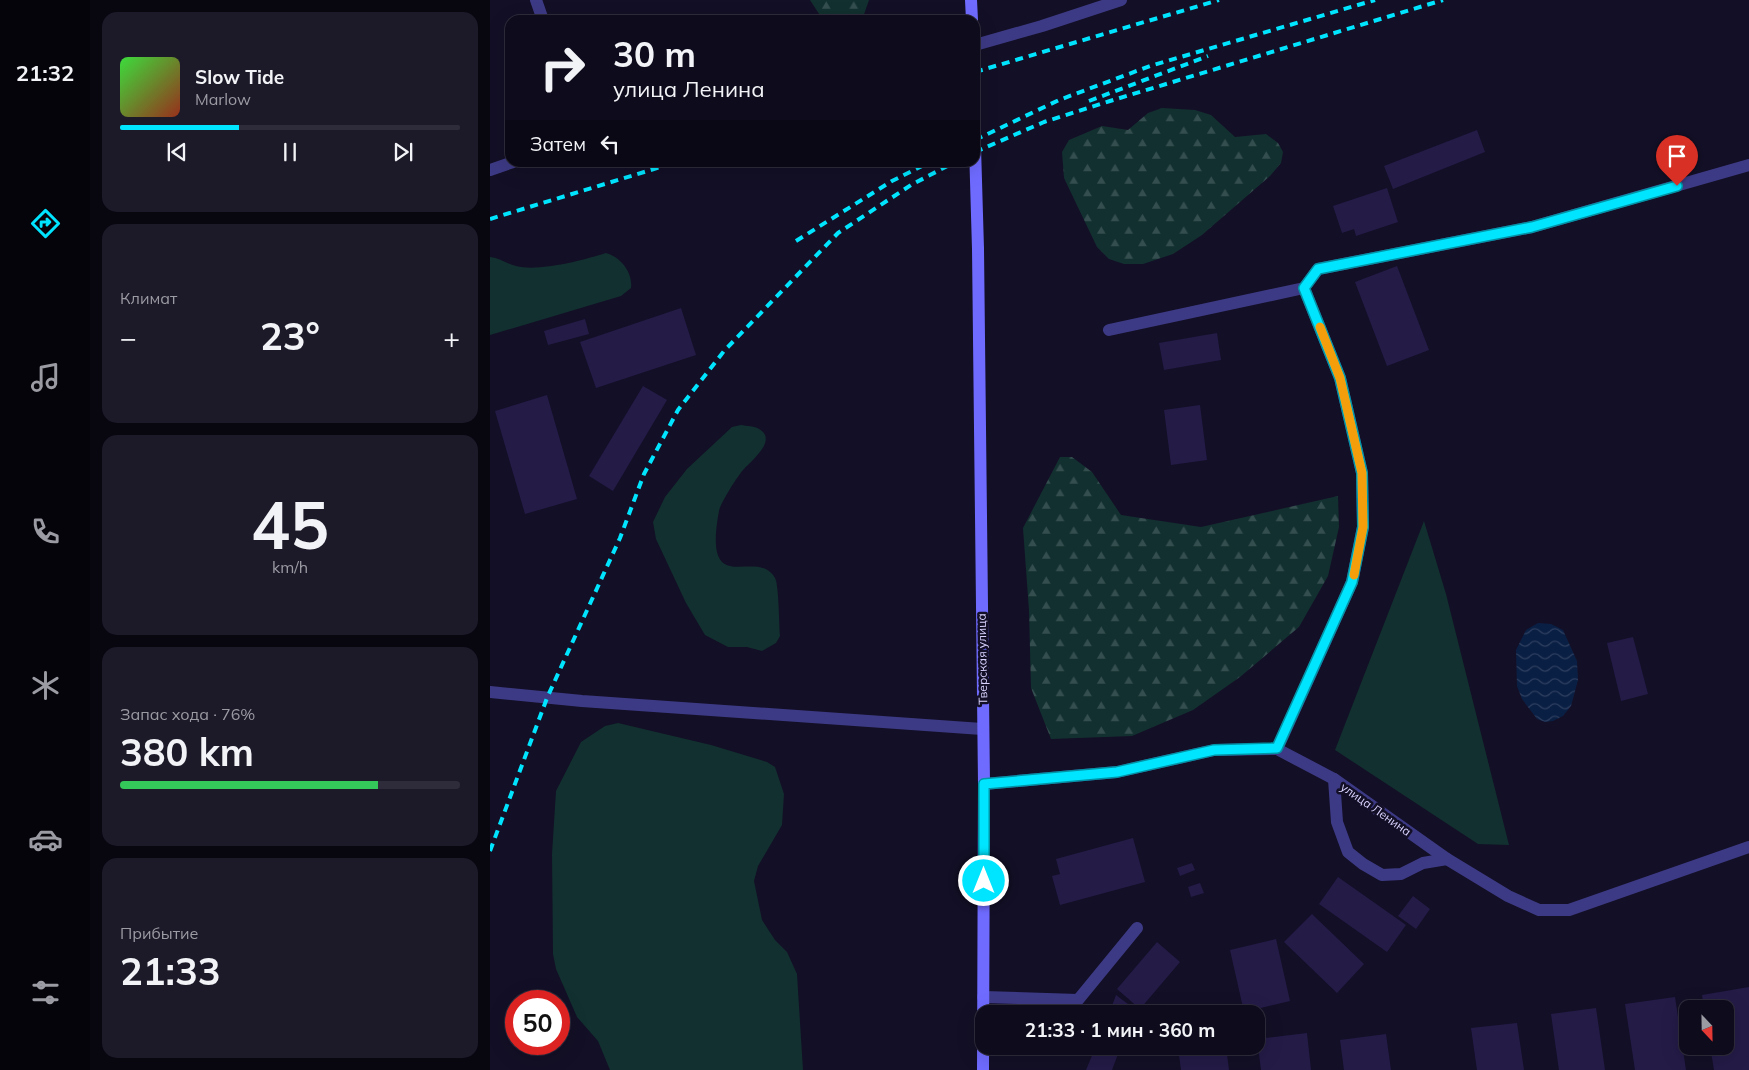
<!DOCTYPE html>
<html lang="ru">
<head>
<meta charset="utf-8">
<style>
	:root { --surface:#0e0b1c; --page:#1c1929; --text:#f1f3f6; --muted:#9b9ba3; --line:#2e2b3b; --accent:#00e5ff }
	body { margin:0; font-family:Mulish,sans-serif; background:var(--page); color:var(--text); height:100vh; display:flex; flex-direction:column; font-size:19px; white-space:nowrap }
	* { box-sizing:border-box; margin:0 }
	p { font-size:16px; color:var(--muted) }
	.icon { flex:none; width:28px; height:28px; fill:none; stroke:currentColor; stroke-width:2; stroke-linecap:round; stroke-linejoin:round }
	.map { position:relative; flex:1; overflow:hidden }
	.side { display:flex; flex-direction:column; gap:12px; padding:12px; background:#08060f; width:400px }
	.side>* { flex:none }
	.hud { position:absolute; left:15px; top:15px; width:475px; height:152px; border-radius:15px; box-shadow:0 5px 20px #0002,0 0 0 1px var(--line); background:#0e0b1c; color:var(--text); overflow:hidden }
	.needle { width:32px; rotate:158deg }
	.tools { position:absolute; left:1189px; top:1000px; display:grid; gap:10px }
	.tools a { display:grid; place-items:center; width:55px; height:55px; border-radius:10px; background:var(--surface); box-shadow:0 5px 20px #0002,0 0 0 1px var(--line); font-size:25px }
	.speed { position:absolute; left:15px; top:990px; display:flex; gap:10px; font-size:25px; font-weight:700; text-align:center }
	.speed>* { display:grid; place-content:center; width:65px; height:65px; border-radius:50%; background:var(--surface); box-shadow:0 5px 20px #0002,0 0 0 1px var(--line); line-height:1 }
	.speed .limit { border:8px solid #d22; background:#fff; color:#111 }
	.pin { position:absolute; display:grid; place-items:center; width:42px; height:42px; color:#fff; margin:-51px -21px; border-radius:50% 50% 50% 0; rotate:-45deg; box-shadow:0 0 5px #0007 }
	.pin .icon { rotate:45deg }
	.me { position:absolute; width:55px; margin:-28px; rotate:0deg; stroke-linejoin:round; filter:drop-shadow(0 0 4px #0008) }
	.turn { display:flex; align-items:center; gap:18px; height:105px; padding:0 25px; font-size:22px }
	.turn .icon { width:65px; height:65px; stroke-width:2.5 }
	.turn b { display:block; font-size:35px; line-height:42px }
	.then { display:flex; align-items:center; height:48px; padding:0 25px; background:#0003; gap:10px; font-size:19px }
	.big { font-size:38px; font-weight:700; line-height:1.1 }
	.side .widget { flex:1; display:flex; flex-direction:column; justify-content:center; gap:8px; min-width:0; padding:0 18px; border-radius:15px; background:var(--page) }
	.side .dial { align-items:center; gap:0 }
	.dial b { font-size:65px; line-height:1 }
	.song { display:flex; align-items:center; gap:15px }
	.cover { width:60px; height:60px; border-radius:8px; background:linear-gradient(135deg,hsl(120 70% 55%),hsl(10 70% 35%)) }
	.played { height:5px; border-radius:2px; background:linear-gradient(90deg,var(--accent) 35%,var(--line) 35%) }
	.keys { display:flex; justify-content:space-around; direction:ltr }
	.heat { display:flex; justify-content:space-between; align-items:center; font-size:28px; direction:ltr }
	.charge { height:8px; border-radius:4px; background:linear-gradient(90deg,#34c759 76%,var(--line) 0) }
	.trip { position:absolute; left:485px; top:1005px; width:290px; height:50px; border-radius:15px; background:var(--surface); box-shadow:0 5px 20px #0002,0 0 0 1px var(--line); font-weight:700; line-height:50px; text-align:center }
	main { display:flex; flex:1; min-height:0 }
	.tabs { display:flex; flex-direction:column; width:90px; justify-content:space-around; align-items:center; background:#06040b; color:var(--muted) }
	.tabs .icon { width:35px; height:35px }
	.tabs .on { color:var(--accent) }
	.tabs b { font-size:22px; color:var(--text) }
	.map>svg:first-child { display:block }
	.green { fill:#12302f }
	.forest { fill:url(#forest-firs) }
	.water { fill:url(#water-waves) }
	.building { fill:#241b47 }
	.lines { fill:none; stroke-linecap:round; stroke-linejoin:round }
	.lane { stroke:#3d3a85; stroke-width:12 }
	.street { stroke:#3d3a85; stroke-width:12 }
	.secondary { stroke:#6f6bff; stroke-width:12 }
	.rail { stroke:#00e5ff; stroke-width:4; stroke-dasharray:8 6; stroke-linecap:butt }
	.secondary-bridge { stroke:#6f6bff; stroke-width:12 }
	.route-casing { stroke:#0095a6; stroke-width:12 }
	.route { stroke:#00e5ff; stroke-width:9 }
	.slow { stroke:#f59e0b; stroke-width:9 }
	.labels { text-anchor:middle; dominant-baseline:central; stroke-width:5; stroke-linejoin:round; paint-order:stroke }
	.street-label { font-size:12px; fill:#d9d4ff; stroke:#130f26 }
</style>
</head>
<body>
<main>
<nav class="tabs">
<b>21:32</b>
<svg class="icon on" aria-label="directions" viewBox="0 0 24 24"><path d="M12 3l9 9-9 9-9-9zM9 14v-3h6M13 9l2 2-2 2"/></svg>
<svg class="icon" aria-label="music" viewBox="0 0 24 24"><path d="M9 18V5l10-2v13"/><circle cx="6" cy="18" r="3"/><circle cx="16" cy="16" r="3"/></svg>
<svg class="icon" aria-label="phone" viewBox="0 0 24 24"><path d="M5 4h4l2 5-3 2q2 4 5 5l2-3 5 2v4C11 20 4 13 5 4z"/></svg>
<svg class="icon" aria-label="climate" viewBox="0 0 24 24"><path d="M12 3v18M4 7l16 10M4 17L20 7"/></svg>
<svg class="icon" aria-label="car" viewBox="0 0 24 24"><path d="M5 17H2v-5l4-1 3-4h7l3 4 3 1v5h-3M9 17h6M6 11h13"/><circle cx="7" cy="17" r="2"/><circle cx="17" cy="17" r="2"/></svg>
<svg class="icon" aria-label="filters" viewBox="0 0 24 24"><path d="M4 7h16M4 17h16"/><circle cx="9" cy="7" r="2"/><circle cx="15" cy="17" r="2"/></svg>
</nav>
<section class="side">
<div class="widget">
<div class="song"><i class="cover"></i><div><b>Slow Tide</b><p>Marlow</p></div></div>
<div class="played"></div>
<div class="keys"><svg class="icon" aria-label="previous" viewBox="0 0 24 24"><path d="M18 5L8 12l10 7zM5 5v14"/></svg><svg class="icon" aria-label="pause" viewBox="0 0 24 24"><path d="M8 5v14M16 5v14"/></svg><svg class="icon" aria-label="next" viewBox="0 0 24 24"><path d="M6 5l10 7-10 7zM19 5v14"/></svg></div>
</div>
<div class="widget"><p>Климат</p>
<div class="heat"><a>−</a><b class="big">23°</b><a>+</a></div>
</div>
<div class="widget dial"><b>45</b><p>km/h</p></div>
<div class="widget"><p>Запас хода · 76%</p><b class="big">380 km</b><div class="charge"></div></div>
<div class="widget"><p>Прибытие</p><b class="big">21:33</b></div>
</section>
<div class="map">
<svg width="1259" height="1070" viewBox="0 0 1259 1070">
	<defs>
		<pattern id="forest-firs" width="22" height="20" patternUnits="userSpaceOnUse" patternTransform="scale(1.25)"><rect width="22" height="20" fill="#12302f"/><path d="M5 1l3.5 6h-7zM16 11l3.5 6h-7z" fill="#344d4e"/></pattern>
		<pattern id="water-waves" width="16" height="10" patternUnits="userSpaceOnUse" patternTransform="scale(1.25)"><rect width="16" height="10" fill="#0a1f44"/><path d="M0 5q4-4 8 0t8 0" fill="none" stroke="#2d3f60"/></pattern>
	</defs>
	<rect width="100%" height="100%" fill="#130f26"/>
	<!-- green -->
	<path class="green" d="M116 253C131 257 143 273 141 288L131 296 0 335V257C10 258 17 264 26 266 49 272 94 260 116 253Z
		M251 425C256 426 265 426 269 429 288 440 262 460 254 469 248 475 230 504 229 511 212 602 267 546 285 578 289 585 289 625 290 636L286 643 272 651 257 647H238L215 635 196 603 166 539 163 522 175 497 197 469 242 427Z
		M934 521 956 594 1019 845 988 844 845 750Z
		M128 723 221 745 277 762 285 767 294 794 292 825 268 866 264 881 272 920 285 940 297 952 307 974 313 1070H120L108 1041 87 1017 66 969 63 954 62 854 66 791 91 742 115 726Z"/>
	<!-- forest -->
	<path class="forest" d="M320 0H379L372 20H333Z
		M672 108 705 110 721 115 745 137 776 134 788 143 793 152 791 163 780 176 712 235 683 254 653 264H634L619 259 607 247 574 178 572 152 579 140 612 126 638 130 658 113Z
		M570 457H582L602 472 631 515 711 527 848 496 849 527 838 576 809 627 750 677 703 710 642 736 561 739 541 688 539 610 533 528Z"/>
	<!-- water -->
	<path class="water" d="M1048 623 1061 624 1073 630 1087 661 1088 680 1081 706 1073 716 1063 721 1055 722 1047 719 1032 699 1027 686 1026 650 1036 630Z"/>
	<!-- building -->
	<path class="building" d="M987 130 995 152 903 189 894 166Z
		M897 188 908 222 866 236 864 229 852 233 843 206Z
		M907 266 939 350 897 366 865 282Z
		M191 308 206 355 106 388 90 342Z
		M95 319 99 334 58 345 54 331Z
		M727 333 731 360 674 370 669 343Z
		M153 386 177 400 123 491 99 476Z
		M57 395 87 499 35 514 5 411Z
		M710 405 717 460 681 465 674 410Z
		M1143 637 1158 694 1131 701 1117 643Z
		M643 838 655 882 570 905 562 876 570 874 566 859Z
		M702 863 705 870 690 876 687 868Z
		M848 877 916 925 897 952 829 904Z
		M710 883 714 893 701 897 698 887Z
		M923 896 940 909 926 929 908 916Z
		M822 914 874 964 847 993 794 942Z
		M786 939 800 1001 754 1012 740 950Z
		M667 942 690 962 650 1009 627 989Z
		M1259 987V1070H1224L1220 1046H1235V1009H1214L1212 995Z
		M626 995 646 1010 644 1014H619Z
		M1185 997 1196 1070H1145L1135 1004Z
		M1106 1008 1115 1070H1069L1061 1014Z
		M1027 1023 1034 1070H987L981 1028Z
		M817 1033 821 1070H771L767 1039Z
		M896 1034 901 1070H854L850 1040Z
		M606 1046H631L622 1070H596Z
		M695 1046H736L739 1070H691L688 1047Z"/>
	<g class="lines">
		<!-- lane -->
		<path class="lane" d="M485 45 552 26 631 0
			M0 170 23 162
			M814 288 828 269 1042 227 1259 165
			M619 330 814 288 850 378 872 473 873 527 862 582 787 749
			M0 692 92 701 492 729
			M844 779 847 822 858 852 873 864 892 875 911 874 933 863 957 859
			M493 997 588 1000 647 928"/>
		<!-- street -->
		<path class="street" d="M46 0 53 20
			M494 784 627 772 724 750 787 749 844 779 957 859 1018 896 1049 910H1079L1259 847"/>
		<!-- secondary -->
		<path class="secondary" d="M481 0 482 20
			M488 249 494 784 493 1070"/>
		<!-- rail -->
		<path class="rail" d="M485 72 729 0
			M599 101 718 56
			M485 140 569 100 660 66 885 0
			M485 152 554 122 620 101 953 0
			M0 219 187 162
			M306 241 402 181 440 162
			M0 851 57 698 130 538 154 474 188 410 234 351 348 233 421 185 465 162"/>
		<!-- secondary-bridge -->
		<path class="secondary-bridge" d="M485 147 488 249"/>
	</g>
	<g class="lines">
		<defs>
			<path id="route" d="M494 881V784L627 772 724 750 787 748 862 582 873 527 872 473 850 378 814 288 828 269 1042 227 1187 186"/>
		</defs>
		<!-- route casing -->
		<use href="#route" class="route-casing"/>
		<!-- route -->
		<use href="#route" class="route"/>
		<!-- slow -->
		<path class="slow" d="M830 327 850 378 872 473 873 527 864 575"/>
	</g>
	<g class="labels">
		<!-- street labels -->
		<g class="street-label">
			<text transform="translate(492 659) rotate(-91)">Тверская улица</text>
			<text transform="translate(886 809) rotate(35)">улица Ленина</text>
		</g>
	</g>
</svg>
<div class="tools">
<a><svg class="needle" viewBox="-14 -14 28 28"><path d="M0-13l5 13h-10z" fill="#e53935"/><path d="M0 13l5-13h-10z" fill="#9b9ba3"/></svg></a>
</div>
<div class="speed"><div class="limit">50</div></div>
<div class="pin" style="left:1187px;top:186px;background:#d93025"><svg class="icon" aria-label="arrive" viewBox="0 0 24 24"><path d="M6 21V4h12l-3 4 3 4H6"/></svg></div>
<svg class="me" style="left:494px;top:881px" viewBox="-20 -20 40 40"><circle r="17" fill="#00e5ff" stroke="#fff" stroke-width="3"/><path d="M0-11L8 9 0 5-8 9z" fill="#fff"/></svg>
<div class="trip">21:33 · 1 мин · 360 m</div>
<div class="hud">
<div class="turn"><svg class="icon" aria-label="right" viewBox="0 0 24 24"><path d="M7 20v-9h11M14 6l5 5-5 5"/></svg><div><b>30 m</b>улица Ленина</div></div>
<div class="then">Затем<svg class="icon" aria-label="left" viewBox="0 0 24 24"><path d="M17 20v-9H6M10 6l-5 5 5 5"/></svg></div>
</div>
</div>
</main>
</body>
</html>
